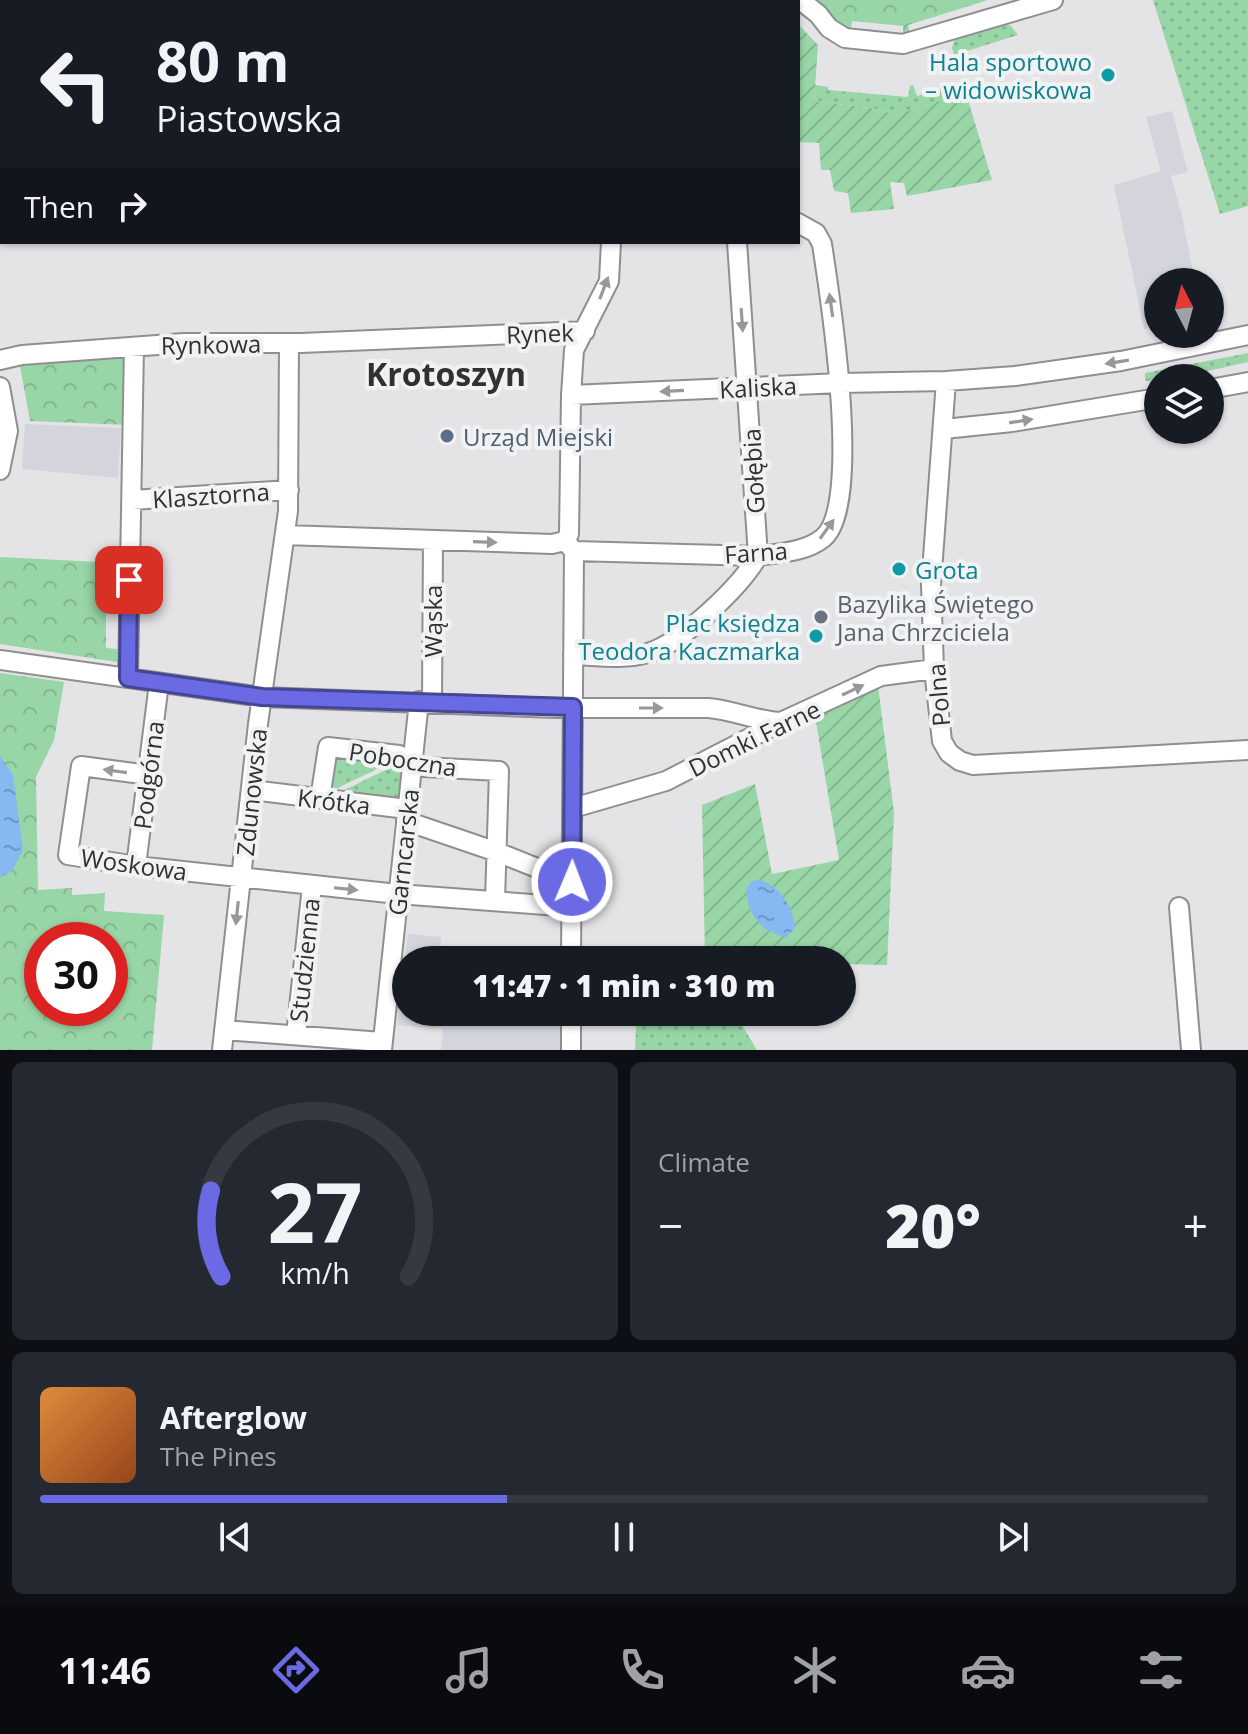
<!DOCTYPE html>
<html lang="en">
<head>
<meta charset="utf-8">
<style>
	:root { --surface:#171b24; --page:#242831; --text:#f1f3f6; --muted:#9ea1a6; --line:#363941; --accent:#6a6be4 }
	body { margin:0; font-family:"Open Sans",sans-serif; background:var(--page); color:var(--text); height:100vh; display:flex; flex-direction:column; font-size:30px; white-space:nowrap }
	* { box-sizing:border-box; margin:0 }
	p { font-size:26px; color:var(--muted) }
	.icon { flex:none; width:44px; height:44px; fill:none; stroke:currentColor; stroke-width:2; stroke-linecap:round; stroke-linejoin:round }
	.map { position:relative; height:1050px; overflow:hidden }
	.details { display:flex; flex-direction:column; gap:12px; padding:12px; background:#0d0f14; flex:1 }
	.details>* { flex:none }
	.top-card { position:absolute; left:0px; top:0px; width:800px; height:244px; box-shadow:0 2px 6px #0004; background:#171b24; color:var(--text); overflow:hidden }
	.needle { width:52px; rotate:354deg }
	.tools { position:absolute; left:1144px; top:268px; display:grid; gap:16px }
	.tools a { display:grid; place-items:center; width:80px; height:80px; border-radius:50%; background:var(--surface); box-shadow:0 2px 6px #0004; font-size:40px }
	.speed { position:absolute; left:24px; top:922px; display:flex; gap:16px; font-size:40px; font-weight:700; text-align:center }
	.speed>* { display:grid; place-content:center; width:104px; height:104px; border-radius:50%; background:var(--surface); box-shadow:0 2px 6px #0004; line-height:1 }
	.speed .limit { border:12px solid #d22; background:#fff; color:#111 }
	.pin { position:absolute; display:grid; place-items:center; width:68px; height:68px; color:#fff; margin:-34px; border-radius:16px; box-shadow:0 4px 12px #0006 }
	.me { position:absolute; width:88px; margin:-44px; rotate:1deg; stroke-linejoin:round; filter:drop-shadow(0 0 6px #0008) }
	.turn { display:flex; align-items:center; gap:28px; height:168px; padding:0 24px; font-size:36px }
	.turn .icon { width:104px; height:104px; stroke-width:2.5 }
	.turn b { display:block; font-size:56px; line-height:68px }
	.then { display:flex; align-items:center; height:76px; padding:0 24px; background:#0003; gap:16px; font-size:30px }
	.big { font-size:60px; font-weight:800; line-height:1.1 }
	.details .card { flex:1; display:flex; flex-direction:column; justify-content:center; gap:12px; min-width:0; padding:0 28px; border-radius:12px; background:var(--page) }
	.details .dial { align-items:center; gap:0 }
	.dial svg { height:208px; overflow:visible; fill:none; stroke:var(--line); stroke-width:7; stroke-linecap:round; text-anchor:middle }
	.dial text { fill:var(--text); stroke:none }
	.song { display:flex; align-items:center; gap:24px }
	.cover { width:96px; height:96px; border-radius:12px; background:linear-gradient(135deg,hsl(30 70% 55%),hsl(20 70% 35%)) }
	.played { height:8px; border-radius:4px; background:linear-gradient(90deg,var(--accent) 40%,var(--line) 40%) }
	.keys { display:flex; justify-content:space-around; direction:ltr }
	.heat { display:flex; justify-content:space-between; align-items:center; font-size:44px; direction:ltr }
	.details .tiles { flex:1; display:grid; gap:12px; grid-template-columns:1fr 1fr }
	.card:last-child { grid-column:span 2 }
	.trip { position:absolute; left:392px; top:946px; width:464px; height:80px; border-radius:40px; background:var(--surface); box-shadow:0 2px 6px #0004; font-weight:800; line-height:80px; text-align:center }
	.menu { display:flex; height:128px; justify-content:space-around; align-items:center; background:#090b0e; color:var(--muted) }
	.menu .icon { width:56px; height:56px }
	.menu .selected { color:var(--accent) }
	.menu b { font-size:36px; color:var(--text) }
	.map>svg:first-child { display:block }
	.built { fill:#d3d4dc }
	.grass { fill:url(#grass-dots) }
	.park { fill:url(#park-crowns); fill-rule:evenodd }
	.garden { fill:url(#garden-furrows) }
	.water { fill:url(#water-ripples) }
	.lines { fill:none; stroke-linecap:round; stroke-linejoin:round }
	.street-casing { stroke:#8f8f90; stroke-width:22 }
	.street { stroke:#fff; stroke-width:18 }
	.oneway { fill:#989898 }
	.route-casing { stroke:#454694; stroke-width:20 }
	.route { stroke:#6a6be4; stroke-width:14 }
	.culture-dot { fill:#0f9aa8; stroke:#f1f2f3; stroke-width:3 }
	.service-dot { fill:#5c6f8a; stroke:#f1f2f3; stroke-width:3 }
	.worship-dot { fill:#6b7280; stroke:#f1f2f3; stroke-width:3 }
	.labels { text-anchor:middle; dominant-baseline:central; stroke-width:8; stroke-linejoin:round; paint-order:stroke }
	.culture-label { font-size:24px; fill:#0d838f; stroke:#f1f2f3; text-anchor:end }
	.street-label { font-size:24px; fill:#313131; stroke:#f1f2f3 }
	.service-label { font-size:24px; fill:#4e5e75; stroke:#f1f2f3; text-anchor:start }
	.worship-label { font-size:24px; fill:#5b616d; stroke:#f1f2f3; text-anchor:start }
	.district-label { font-size:32px; font-weight:bold; fill:#313131; stroke:#f1f2f3 }
</style>
</head>
<body>
<div class="map">
<svg width="1248" height="1050" viewBox="0 0 1248 1050">
	<defs>
		<pattern id="grass-dots" width="8" height="8" patternUnits="userSpaceOnUse" patternTransform="scale(2)"><rect width="8" height="8" fill="#98d5a7"/><path d="M2 2h.1M6 6h.1" fill="none" stroke="#83b790" stroke-width="1.8" stroke-linecap="round"/></pattern>
		<pattern id="park-crowns" width="20" height="18" patternUnits="userSpaceOnUse" patternTransform="scale(2)"><rect width="20" height="18" fill="#98d5a7"/><path d="M2 6a3 3 0 1 1 6 0M12 15a3 3 0 1 1 6 0" fill="none" stroke="#83b790"/></pattern>
		<pattern id="garden-furrows" width="10" height="10" patternUnits="userSpaceOnUse" patternTransform="scale(2)"><rect width="10" height="10" fill="#98d5a7"/><path d="M-1 1l2-2M0 10L10 0M9 11l2-2" fill="none" stroke="#83b790"/></pattern>
		<pattern id="water-ripples" width="26" height="14" patternUnits="userSpaceOnUse" patternTransform="scale(2)"><rect width="26" height="14" fill="#86b8f1"/><path d="M2 4q2-2 4 0t4 0M15 11q2-2 4 0t4 0" fill="none" stroke="#6e96c4"/></pattern>
	</defs>
	<rect width="100%" height="100%" fill="#e4e4e6"/>
	<!-- built -->
	<path class="built" d="M1172 111 1188 172 1171 176 1182 216 1195 282H1158V327L1144 329 1114 185 1161 171 1146 117Z
		M25 424 121 428 118 478 22 469Z
		M408 934 441 937 440 957 455 959 456 949 509 954 530 960H406V1012H561V1050H441L443 1029 397 1025Z"/>
	<!-- grass -->
	<path class="grass" d="M1153 0H1248V206L1220 214Z
		M1001 23 1011 26 1018 35 954 55 952 48 955 38Z
		M963 82 966 93 895 115 877 109 814 101 815 85 828 87V90L908 97 910 86 913 85 917 96Z
		M1248 353V362L1190 375 1174 369 1165 373 1158 380 1145 381V373Z
		M331 756 398 759 329 792Z
		M402 762 405 765 398 804 336 794Z
		M618 1012H734L757 1050H635L636 1026 618 1025Z"/>
	<!-- park -->
	<path class="park" d="M810 0H988L908 25 911 37 903 38V26L852 21 850 33 843 31Z
		M132 357 129 425 30 421 20 366Z
		M0 557 118 563V579H106V648L117 649V662L0 644Z
		M0 673 64 682 54 740 36 777 38 890 72 888V895L105 893 104 911 164 915 152 1050H0ZM42 940H110V1008H42Z"/>
	<!-- garden -->
	<path class="garden" d="M798 24 818 45 814 101 877 109 895 115 966 93 992 180 907 196 904 183 890 182 894 209 851 213 848 193 834 191 830 170H821L819 143 798 142Z
		M878 685 894 813 887 965 842 964V960H705L702 805 755 784 772 874 839 860 815 716Z"/>
	<!-- water -->
	<path class="water" d="M0 756 13 775 23 850 12 871 0 877Z
		M759 880C777 883 795 909 795 927L787 937C761 933 748 915 746 889L752 881Z"/>
	<g class="lines">
		<defs>
			<path id="street" d="M598 0 599 2
				M800 0 818 14 829 28 845 38 903 44 1053 0
				M737 242 758 556
				M0 360 22 355 184 343H301L585 331
				M946 381 931 585 934 669 942 741 949 753 960 761 973 765 1248 750
				M0 387 8 431 0 470
				M1210 389 1248 382
				M571 395 841 383 946 381 1015 376 1121 361 1248 335
				M944 429 1012 422 1158 398
				M132 500 289 490
				M285 535 552 544 565 541 569 534 571 395 574 350 609 281 611 242
				M566 542 574 551 571 960
				M574 551 758 556C779 553 806 552 823 538 863 506 830 296 822 244L816 233 798 223
				M573 655C597 656 625 660 648 653 682 643 741 586 758 556
				M0 660 262 697 557 708H708C733 710 756 721 781 722
				M128 678 134 347
				M432 702 433 540
				M149 775 81 766 68 855 136 866 398 894 572 907
				M260 791 407 809
				M320 799 328 747 399 755 424 767 499 771 495 901
				M573 808 666 781 781 722 881 676 934 669
				M406 821 497 852 572 882
				M136 866 159 683
				M1179 907 1191 1050
				M224 1030 382 1042
				M296 1035 312 886
				M222 1050 258 724 288 511 289 344
				M382 1050 419 701
				M571 1050V1012"/>
		</defs>
		<!-- street casing -->
		<use href="#street" class="street-casing"/>
		<!-- street -->
		<use href="#street" class="street"/>
	</g>
	<!-- one-way arrows -->
	<defs><path id="oneway-solid" d="M-6-.8H1V-3.2L6.5 0L1 3.2V.8H-6Z" transform="scale(2)"/></defs>
	<g class="oneway">
		<use href="#oneway-solid" transform="translate(604 288) rotate(-69)"/>
		<use href="#oneway-solid" transform="translate(831 305) rotate(-98)"/>
		<use href="#oneway-solid" transform="translate(742 320) rotate(86)"/>
		<use href="#oneway-solid" transform="translate(1117 362) rotate(171)"/>
		<use href="#oneway-solid" transform="translate(672 391) rotate(177)"/>
		<use href="#oneway-solid" transform="translate(1021 421) rotate(-9)"/>
		<use href="#oneway-solid" transform="translate(827 529) rotate(-54)"/>
		<use href="#oneway-solid" transform="translate(485 542) rotate(2)"/>
		<use href="#oneway-solid" transform="translate(853 690) rotate(-25)"/>
		<use href="#oneway-solid" transform="translate(651 708)"/>
		<use href="#oneway-solid" transform="translate(115 771) rotate(-172)"/>
		<use href="#oneway-solid" transform="translate(346 889) rotate(6)"/>
		<use href="#oneway-solid" transform="translate(237 913) rotate(96)"/>
	</g>
	<g class="lines">
		<defs>
			<path id="route" d="M129 580 128 678 262 697 573 707 572 882"/>
		</defs>
		<!-- route casing -->
		<use href="#route" class="route-casing"/>
		<!-- route -->
		<use href="#route" class="route"/>
	</g>
	<!-- markers -->
	<g class="culture-dot">
		<circle cx="1108" cy="75" r="8"/>
		<circle cx="899" cy="569" r="8"/>
		<circle cx="816" cy="636" r="8"/>
	</g>
	<circle class="service-dot" cx="447" cy="436" r="8"/>
	<circle class="worship-dot" cx="821" cy="617" r="8"/>
	<g class="labels">
		<!-- culture labels -->
		<g class="culture-label">
			<text x="1092" y="61">Hala sportowo<tspan x="1092" dy="28">– widowiskowa</tspan></text>
			<text x="915" y="569" text-anchor="start">Grota</text>
			<text x="800" y="622">Plac księdza<tspan x="800" dy="28">Teodora Kaczmarka</tspan></text>
		</g>
		<!-- street labels -->
		<g class="street-label">
			<text transform="translate(540 333) rotate(-2)">Rynek</text>
			<text transform="translate(211 344) rotate(-1)">Rynkowa</text>
			<text transform="translate(758 387) rotate(-3)">Kaliska</text>
			<text transform="translate(753 471) rotate(-93)">Gołębia</text>
			<text transform="translate(211 495) rotate(-4)">Klasztorna</text>
			<text transform="translate(756 552) rotate(-4)">Farna</text>
			<text transform="translate(432 621) rotate(-90)">Wąska</text>
			<text transform="translate(938 695) rotate(-95)">Polna</text>
			<text transform="translate(754 738) rotate(-26)">Domki Farne</text>
			<text transform="translate(403 759) rotate(9)">Poboczna</text>
			<text transform="translate(148 775) rotate(-83)">Podgórna</text>
			<text transform="translate(251 792) rotate(-84)">Zdunowska</text>
			<text transform="translate(334 801) rotate(7)">Krótka</text>
			<text transform="translate(403 852) rotate(-84)">Garncarska</text>
			<text transform="translate(134 864) rotate(8)">Woskowa</text>
			<text transform="translate(304 960) rotate(-84)">Studzienna</text>
		</g>
		<!-- service labels -->
		<g class="service-label">
			<text x="463" y="436">Urząd Miejski</text>
		</g>
		<!-- worship labels -->
		<g class="worship-label">
			<text x="837" y="603">Bazylika Świętego<tspan x="837" dy="28">Jana Chrzciciela</tspan></text>
		</g>
		<!-- district labels -->
		<g class="district-label">
			<text x="446" y="373">Krotoszyn</text>
		</g>
	</g>
</svg>
<div class="tools">
<a><svg class="needle" viewBox="-14 -14 28 28"><path d="M0-13l5 13h-10z" fill="#e53935"/><path d="M0 13l5-13h-10z" fill="#9ea1a6"/></svg></a>
<a><svg class="icon" aria-label="layers" viewBox="0 0 24 24"><path d="M12 4l9 5-9 5-9-5zM3 14l9 5 9-5"/></svg></a>
</div>
<div class="speed"><div class="limit">30</div></div>
<div class="pin" style="left:129px;top:580px;background:#d93025"><svg class="icon" aria-label="arrive" viewBox="0 0 24 24"><path d="M6 21V4h12l-3 4 3 4H6"/></svg></div>
<svg class="me" style="left:572px;top:882px" viewBox="-20 -20 40 40"><circle r="17" fill="#6a6be4" stroke="#fff" stroke-width="3"/><path d="M0-11L8 9 0 5-8 9z" fill="#fff"/></svg>
<div class="trip">11:47 · 1 min · 310 m</div>
<div class="top-card">
<div class="turn"><svg class="icon" aria-label="left" viewBox="0 0 24 24"><path d="M17 20v-9H6M10 6l-5 5 5 5"/></svg><div><b>80 m</b>Piastowska</div></div>
<div class="then">Then<svg class="icon" aria-label="right" viewBox="0 0 24 24"><path d="M7 20v-9h11M14 6l5 5-5 5"/></svg></div>
</div>
</div>
<section class="details">
<div class="tiles">
<div class="card dial"><svg viewBox="0 0 100 80">
<path d="M14 69A42 42 0 1 1 86 69"/>
<path d="M14 69A42 42 0 0 1 10 36" stroke="#6a6be4"/>
<text x="50" y="56" font-size="32" font-weight="700">27</text>
<text x="50" y="72" font-size="11">km/h</text>
</svg></div>
<div class="card"><p>Climate</p>
<div class="heat"><a>−</a><b class="big">20°</b><a>+</a></div>
</div>
<div class="card">
<div class="song"><i class="cover"></i><div><b>Afterglow</b><p>The Pines</p></div></div>
<div class="played"></div>
<div class="keys"><svg class="icon" aria-label="previous" viewBox="0 0 24 24"><path d="M18 5L8 12l10 7zM5 5v14"/></svg><svg class="icon" aria-label="pause" viewBox="0 0 24 24"><path d="M8 5v14M16 5v14"/></svg><svg class="icon" aria-label="next" viewBox="0 0 24 24"><path d="M6 5l10 7-10 7zM19 5v14"/></svg></div>
</div>
</div>
</section>
<nav class="menu">
<b>11:46</b>
<svg class="icon selected" aria-label="directions" viewBox="0 0 24 24"><path d="M12 3l9 9-9 9-9-9zM9 14v-3h6M13 9l2 2-2 2"/></svg>
<svg class="icon" aria-label="music" viewBox="0 0 24 24"><path d="M9 18V5l10-2v13"/><circle cx="6" cy="18" r="3"/><circle cx="16" cy="16" r="3"/></svg>
<svg class="icon" aria-label="phone" viewBox="0 0 24 24"><path d="M5 4h4l2 5-3 2q2 4 5 5l2-3 5 2v4C11 20 4 13 5 4z"/></svg>
<svg class="icon" aria-label="climate" viewBox="0 0 24 24"><path d="M12 3v18M4 7l16 10M4 17L20 7"/></svg>
<svg class="icon" aria-label="car" viewBox="0 0 24 24"><path d="M5 17H2v-5l4-1 3-4h7l3 4 3 1v5h-3M9 17h6M6 11h13"/><circle cx="7" cy="17" r="2"/><circle cx="17" cy="17" r="2"/></svg>
<svg class="icon" aria-label="filters" viewBox="0 0 24 24"><path d="M4 7h16M4 17h16"/><circle cx="9" cy="7" r="2"/><circle cx="15" cy="17" r="2"/></svg>
</nav>
</body>
</html>
